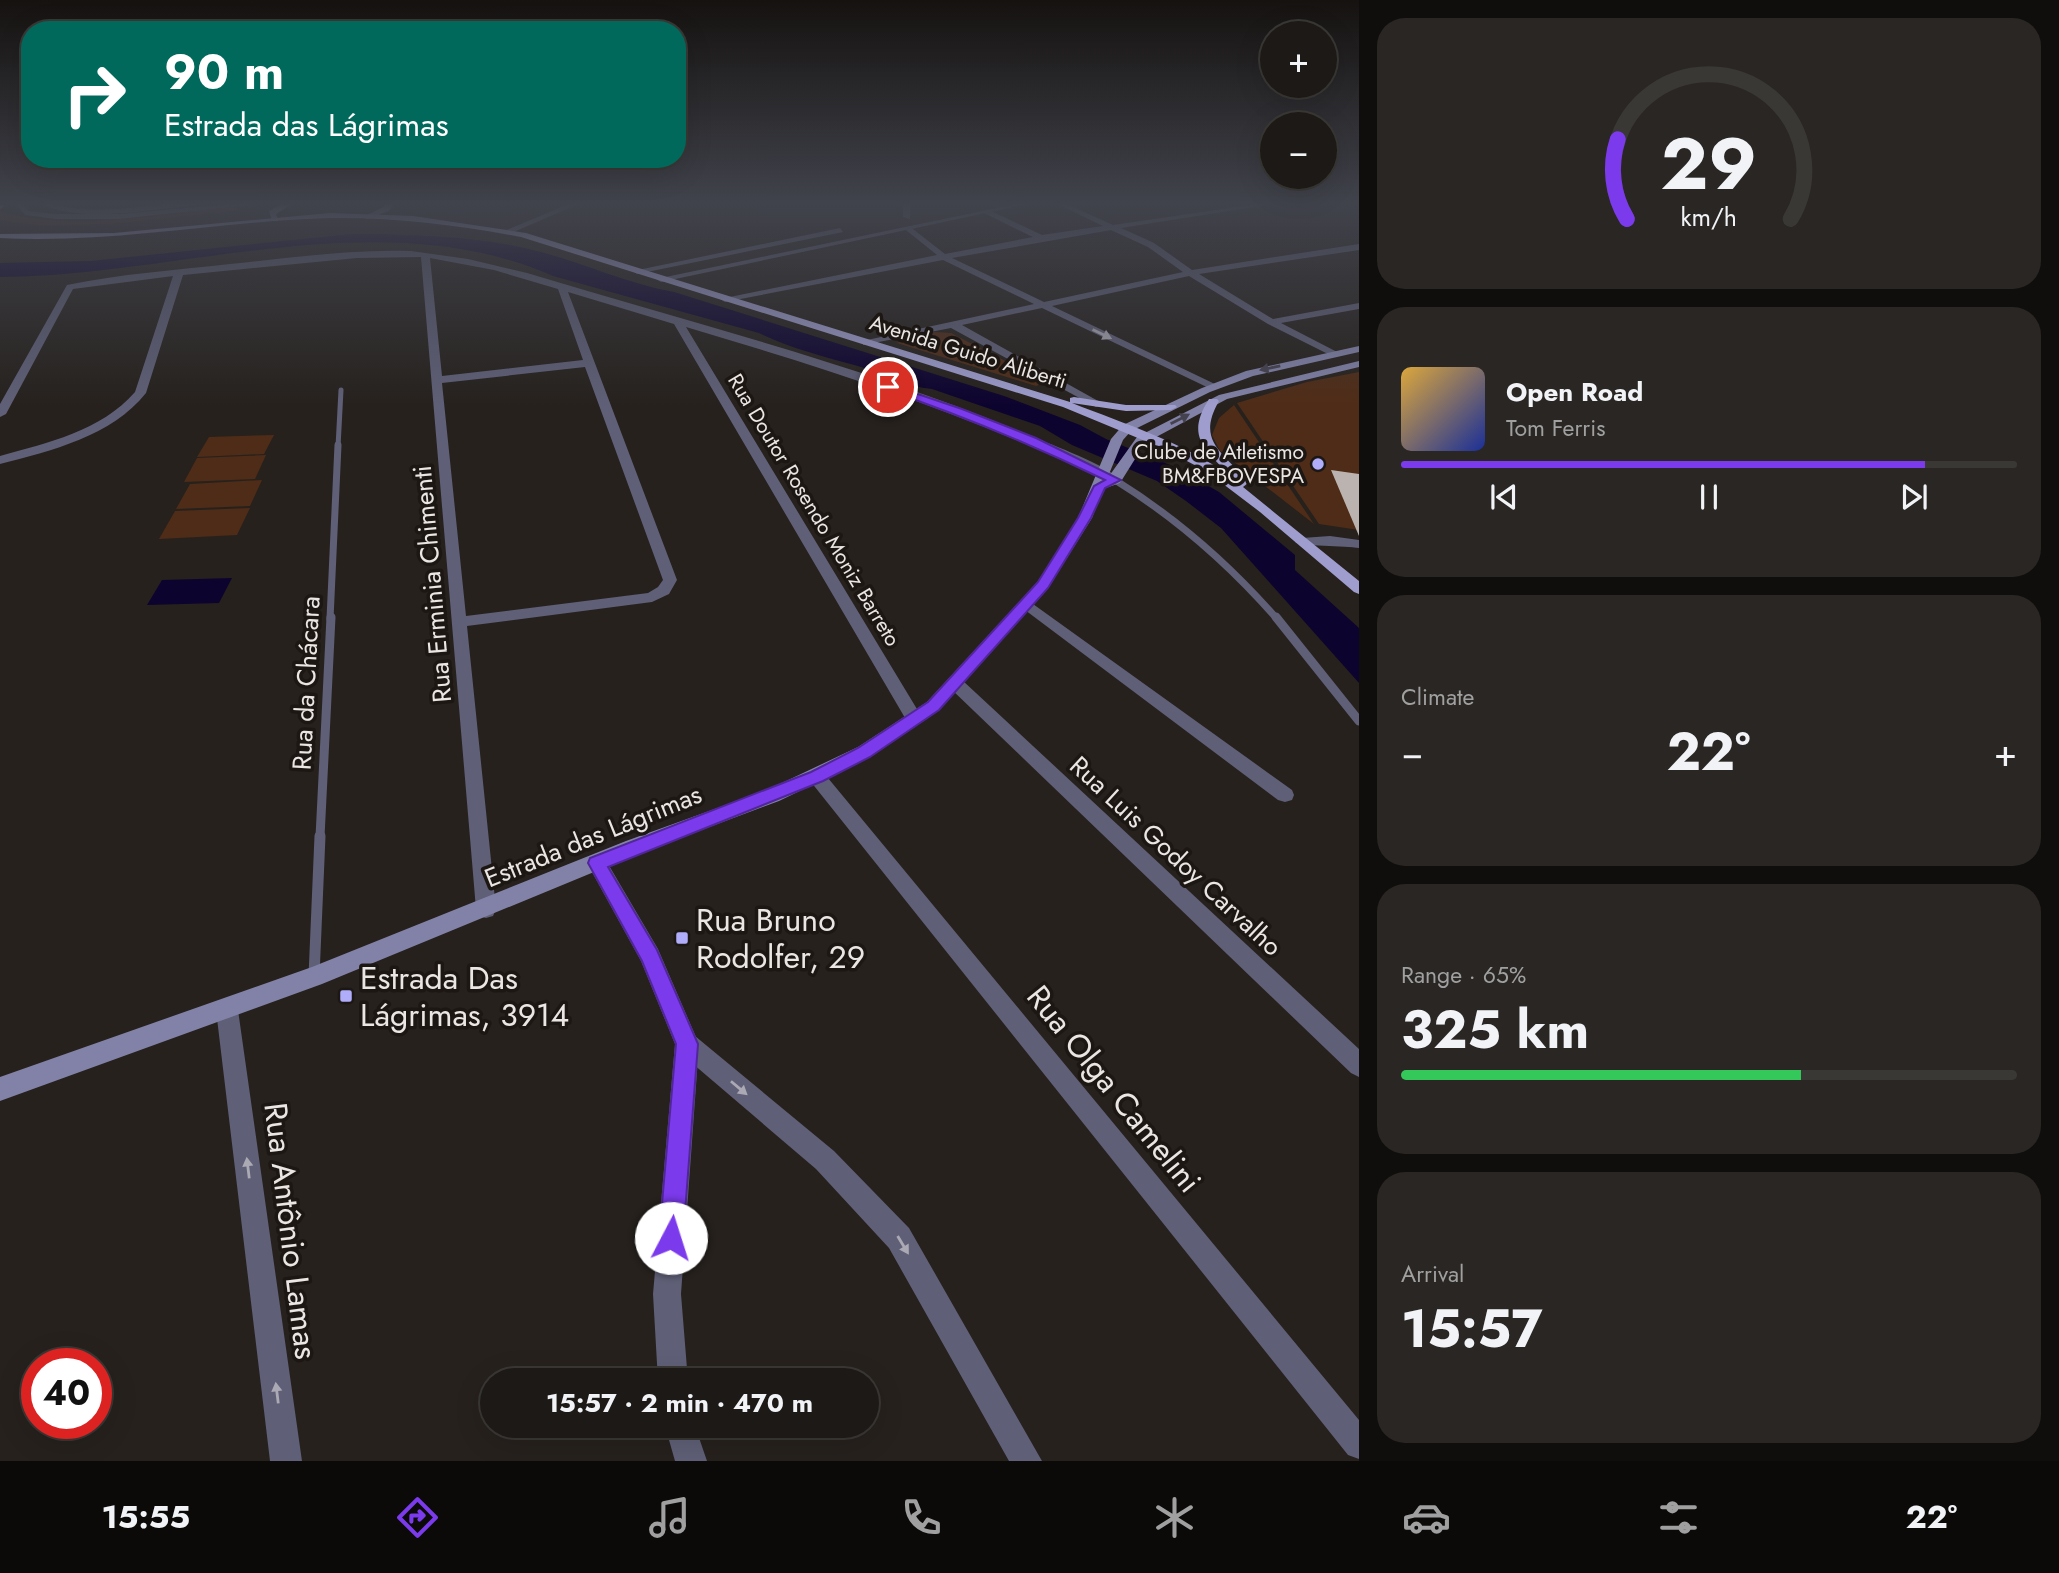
<!DOCTYPE html>
<html lang="en">
<head>
<meta charset="utf-8">
<style>
	:root { --surface:#1c1916; --page:#292623; --text:#f1f3f6; --muted:#a0a0a1; --line:#3a3835; --accent:#7c3aed }
	body { margin:0; font-family:Jost,sans-serif; background:var(--page); color:var(--text); height:100vh; display:flex; flex-direction:column; font-size:26px; white-space:nowrap }
	* { box-sizing:border-box; margin:0 }
	p { font-size:23px; color:var(--muted) }
	.icon { flex:none; width:38px; height:38px; fill:none; stroke:currentColor; stroke-width:2; stroke-linecap:round; stroke-linejoin:round }
	.map { position:relative; flex:1; overflow:hidden }
	.panel { display:flex; flex-direction:column; gap:18px; padding:18px; background:#0f0e0c; width:700px }
	.panel>* { flex:none }
	.banner { position:absolute; left:21px; top:21px; width:665px; height:147px; border-radius:28px; box-shadow:0 7px 28px #0002,0 0 0 2px var(--line); background:#00695c; color:#fff; overflow:hidden }
	.buttons { position:absolute; left:1260px; top:21px; display:grid; gap:14px }
	.buttons a { display:grid; place-items:center; width:77px; height:77px; border-radius:50%; background:var(--surface); box-shadow:0 7px 28px #0002,0 0 0 2px var(--line); font-size:35px }
	.speed { position:absolute; left:21px; top:1348px; display:flex; gap:14px; font-size:35px; font-weight:700; text-align:center }
	.speed>* { display:grid; place-content:center; width:91px; height:91px; border-radius:50%; background:var(--surface); box-shadow:0 7px 28px #0002,0 0 0 2px var(--line); line-height:1 }
	.speed .limit { border:10px solid #d22; background:#fff; color:#111 }
	.pin { position:absolute; display:grid; place-items:center; width:60px; height:60px; color:#fff; margin:-30px; border:4px solid #fff; border-radius:50%; box-shadow:0 2px 7px #0007 }
	.me { position:absolute; width:77px; margin:-38px; rotate:5deg; stroke-linejoin:round; filter:drop-shadow(0 0 5px #0008) }
	.turn { display:flex; align-items:center; gap:24px; height:147px; padding:0 28px; font-size:32px }
	.turn .icon { width:91px; height:91px; stroke-width:2.5 }
	.turn b { display:block; font-size:49px; line-height:60px }
	.big { font-size:52px; font-weight:700; line-height:1.1 }
	.panel .card { flex:1; display:flex; flex-direction:column; justify-content:center; gap:10px; min-width:0; padding:0 24px; border-radius:28px; background:var(--page) }
	.panel .dial { align-items:center; gap:0 }
	.dial svg { height:182px; overflow:visible; fill:none; stroke:var(--line); stroke-width:7; stroke-linecap:round; text-anchor:middle }
	.dial text { fill:var(--text); stroke:none }
	.song { display:flex; align-items:center; gap:21px }
	.cover { width:84px; height:84px; border-radius:10px; background:linear-gradient(135deg,hsl(40 70% 55%),hsl(230 70% 35%)) }
	.played { height:7px; border-radius:4px; background:linear-gradient(90deg,var(--accent) 85%,var(--line) 85%) }
	.keys { display:flex; justify-content:space-around; direction:ltr }
	.heat { display:flex; justify-content:space-between; align-items:center; font-size:38px; direction:ltr }
	.charge { height:10px; border-radius:5px; background:linear-gradient(90deg,#34c759 65%,var(--line) 0) }
	.trip { position:absolute; left:480px; top:1368px; width:399px; height:70px; border-radius:35px; background:var(--surface); box-shadow:0 7px 28px #0002,0 0 0 2px var(--line); font-weight:700; line-height:70px; text-align:center }
	.menu { display:flex; height:112px; justify-content:space-around; align-items:center; background:#0b0a09; color:var(--muted) }
	.menu .icon { width:49px; height:49px }
	.menu .current { color:var(--accent) }
	.menu b { font-size:32px; color:var(--text) }
	main { display:flex; flex:1; min-height:0 }
	.map>svg:first-child { display:block }
	.green { fill:#4f2c17 }
	.water { fill:#0d032f }
	.building { fill:#bbb3af }
	.lines { fill:none; stroke-linecap:round; stroke-linejoin:round }
	.service-far4 { stroke:#5f5f77; stroke-width:4.5 }
	.service-far3 { stroke:#5f5f77; stroke-width:5 }
	.service-far2 { stroke:#5f5f77; stroke-width:7 }
	.service-far1 { stroke:#5f5f77; stroke-width:9 }
	.service { stroke:#5f5f77; stroke-width:11 }
	.minor { fill:#5f5f77; fill-rule:evenodd }
	.tertiary { fill:#5f5f77; fill-rule:evenodd }
	.secondary { fill:#8282a8; fill-rule:evenodd }
	.primary { fill:#9e9dce; fill-rule:evenodd }
	.oneway { fill:#aba9b3 }
	.oneway2 { fill:#45424f }
	.route { fill:#7c3aed; stroke:#51269a; stroke-width:2 }
	.poi-dot { fill:#b0aefa; stroke:#1d1714; stroke-width:2.5 }
	.labels { text-anchor:middle; dominant-baseline:central; stroke-width:7; stroke-linejoin:round; paint-order:stroke }
	.far-street-label { font-size:21px; fill:#eae6e4; stroke:#1d1714 }
	.far-poi-label { font-size:21px; fill:#eae6e4; stroke:#1d1714; text-anchor:end }
	.street-label { font-size:26px; fill:#eae6e4; stroke:#1d1714 }
	.near-poi-label { font-size:32px; fill:#eae6e4; stroke:#1d1714; text-anchor:start }
	.near-street-label { font-size:32px; fill:#eae6e4; stroke:#1d1714 }
</style>
</head>
<body>
<main>
<div class="map">
<svg width="1359" height="1461" viewBox="0 0 1359 1461">
	<rect width="100%" height="100%" fill="#26211d"/>
	<!-- green -->
	<path class="green" d="M233 207 241 210 110 224 37 225 0 220V211C64 233 165 214 233 207Z
		M935 332 951 333 1046 382 1036 386 897 343 913 335Z
		M1359 372V530L1319 524 1237 403 1307 382Z
		M1234 405 1314 524 1220 451 1212 435 1219 418Z
		M274 435 264 454 197 457 209 437Z
		M266 455 255 479 184 482 197 458Z
		M262 480 250 506 176 509 190 484Z
		M250 508 237 535 159 539 175 511Z"/>
	<!-- water -->
	<path class="water" d="M350 234C413 234 480 236 541 252 586 264 628 284 674 292L1004 396 1080 425 1106 439 1175 467 1219 492 1295 555V570L1359 628V683L1221 528 1186 501 1157 481 1072 445 1040 426 932 389C907 387 882 373 858 366 825 357 790 348 759 333L553 276C381 200 180 276 0 277V263L91 261Z
		M232 578 219 603 147 605 162 580Z"/>
	<!-- building -->
	<path class="building" d="M1331 470 1359 474V536Z"/>
	<g class="lines">
		<!-- service-far4 -->
		<path class="service-far4" d="M41 202C85 222 157 206 204 202"/>
		<!-- service-far3 -->
		<path class="service-far3" d="M338 447 341 390"/>
		<!-- service-far2 -->
		<path class="service-far2" d="M1115 480C1178 519 1229 564 1277 619
			M330 619 338 445"/>
		<!-- service-far1 -->
		<path class="service-far1" d="M1276 617 1359 721
			M320 837 331 617"/>
		<!-- service -->
		<path class="service" d="M314 976 320 836"/>
		<!-- minor -->
		<path class="minor" d="M573 202H583L509 234 502 232Z
			M903 202H911L910 219 903 217Z
			M1053 202H1062L1113 225 1270 202H1287L1121 228 1154 243 1192 270 1359 244V250L1199 274 1273 319 1359 303V309L1281 323 1341 354 1332 356 1268 324 1189 276 1052 306 1217 385 1219 387 1213 390 1042 308 962 325 1100 402V406L1096 407 951 328 863 345V341L867 340 1034 304 943 260 725 302 720 299 937 255 906 230 909 226 945 254 1033 237 984 213 987 209 1042 235 1103 226ZM1111 230 1148 247 1183 272 1044 302 952 258Z
			M411 251 468 259 527 273C695 324 869 367 1031 436 1054 446 1105 464 1121 480L1120 483H1110C974 415 831 370 686 327L923 719 920 723H908L674 324 568 292 677 580 669 594 652 602 467 626 496 909 493 916 486 918 479 916 476 909 421 257 357 258 183 275 146 393C112 436 51 451 0 464V456C47 443 101 431 135 392L173 276 73 289 6 414 0 417V404L67 285C120 274 176 270 230 264 290 258 351 249 411 251ZM430 258 494 270 558 289 583 360 442 376ZM585 367 663 580 658 587 648 593 466 616 442 383Z
			M1026 599 1292 790 1294 795 1292 800 1285 802 1278 800 1021 607 1018 604Z
			M956 678 962 680 1359 1049V1077L1351 1073 950 688 948 684 950 680Z
			M817 770 823 772 1359 1420V1459L1348 1455 811 782 808 777 811 772Z
			M227 999 235 1002 238 1010 302 1461H270L216 1010 219 1002Z
			M687 1032 695 1036 834 1151 909 1228 1042 1461H1009L889 1248 816 1169 679 1052 675 1044 679 1036Z"/>
		<!-- tertiary -->
		<path class="tertiary" d="M14 202H22L28 211 56 214H119L251 202H279L119 219H56L25 215Z
			M1025 202H1038L661 282 656 279Z
			M840 228 843 232 637 274 633 271Z
			M1330 536 1359 540V548C1346 546 1300 546 1295 542L1302 538Z
			M597 855 604 857 658 949 699 1044 681 1294 688 1381H658L653 1294 675 1044 641 961 587 863 590 857Z
			M665 1426H695L707 1461H675Z"/>
		<!-- secondary -->
		<path class="secondary" d="M286 202H295L276 214 278 221H272L269 211Z
			M387 202H395L389 211 367 219 363 217 383 207Z
			M1359 346V352L1253 376 1210 392 1131 431 1123 440 1107 479 1137 437 1219 395 1359 361V367L1227 399 1145 443 1120 483 1103 489 1092 518 1048 588 939 710 870 757 779 801 640 853 322 984 0 1101V1077L312 967 626 841 765 791 858 747 927 702 1038 582 1078 518 1111 439 1123 425 1202 388 1246 371Z"/>
		<!-- primary -->
		<path class="primary" d="M0 204 5 206 0 209Z
			M330 213 413 216 526 233 1070 402V398L1074 397 1126 405H1175L1177 407 1171 410 1126 411 1072 403C1125 424 1183 442 1230 476 1205 448 1185 437 1209 399H1217L1219 401C1195 443 1225 452 1248 483L1243 487 1359 581V594L1354 592 1260 512 1206 471 1162 448 1063 407 521 237C458 225 395 217 330 218 220 221 111 244 0 238V234L114 233Z"/>
	</g>
	<!-- one-way arrows -->
	<defs><path id="oneway-solid" d="M-6-.8H1V-3.2L6.5 0L1 3.2V.8H-6Z" transform="scale(1.75)"/></defs>
	<g class="oneway">
		<use href="#oneway-solid" transform="translate(1102 334) rotate(26)"/>
		<use href="#oneway-solid" transform="translate(739 1088) rotate(40)"/>
		<use href="#oneway-solid" transform="translate(248 1168) rotate(-97)"/>
		<use href="#oneway-solid" transform="translate(903 1245) rotate(59)"/>
		<use href="#oneway-solid" transform="translate(277 1393) rotate(-97)"/>
	</g>
	<g class="oneway2">
		<use href="#oneway-solid" transform="translate(1270 368) rotate(168)"/>
		<use href="#oneway-solid" transform="translate(1180 419) rotate(-27)"/>
	</g>
	<!-- sky -->
	<linearGradient id="sky" x2="0" y2="1"><stop stop-color="#151210"/><stop offset="0.5" stop-color="#41434c"/><stop offset="1" stop-color="#41434c" stop-opacity="0"/></linearGradient>
	<rect width="1359" height="406" fill="url(#sky)"/>
	<!-- route -->
	<path class="route" d="M888 384 962 409 1036 438 1121 480 1105 488 1091 518 1048 588 939 710 870 757 823 781 608 867 657 950 698 1044 683 1238 680 1247 671 1251 662 1247 659 1238 676 1044 642 961 588 863 590 858 811 772 858 748 928 702 1038 582 1078 518 1094 486 1105 480C1033 445 961 415 884 389L883 387Z"/>
	<!-- markers -->
	<g class="poi-dot">
		<circle cx="1318" cy="464" r="7"/>
		<rect x="675" y="931" width="14" height="14" rx="3.5"/>
		<rect x="339" y="989" width="14" height="14" rx="3.5"/>
	</g>
	<g class="labels">
		<!-- far-street labels -->
		<g class="far-street-label">
			<text transform="translate(968 352) rotate(17)">Avenida Guido Aliberti</text>
			<text transform="translate(814 510) rotate(59)">Rua Doutor Rosendo Moniz Barreto</text>
		</g>
		<!-- far-poi labels -->
		<g class="far-poi-label">
			<text x="1304" y="452">Clube de Atletismo<tspan x="1304" dy="24">BM&amp;FBOVESPA</tspan></text>
		</g>
		<!-- street labels -->
		<g class="street-label">
			<text transform="translate(432 584) rotate(-95)">Rua Erminia Chimenti</text>
			<text transform="translate(306 683) rotate(-87)">Rua da Chácara</text>
			<text transform="translate(593 836) rotate(-22)">Estrada das Lágrimas</text>
			<text transform="translate(1176 856) rotate(43)">Rua Luis Godoy Carvalho</text>
		</g>
		<!-- near-poi labels -->
		<g class="near-poi-label">
			<text x="696" y="920">Rua Bruno<tspan x="696" dy="37">Rodolfer, 29</tspan></text>
			<text x="360" y="978">Estrada Das<tspan x="360" dy="37">Lágrimas, 3914</tspan></text>
		</g>
		<!-- near-street labels -->
		<g class="near-street-label">
			<text transform="translate(1114 1089) rotate(51)">Rua Olga Camelini</text>
			<text transform="translate(291 1231) rotate(83)">Rua Antônio Lamas</text>
		</g>
	</g>
</svg>
<div class="buttons">
<a>+</a>
<a>−</a>
</div>
<div class="speed"><div class="limit">40</div></div>
<div class="pin" style="left:888px;top:387px;background:#d93025"><svg class="icon" aria-label="arrive" viewBox="0 0 24 24"><path d="M6 21V4h12l-3 4 3 4H6"/></svg></div>
<svg class="me" style="left:671px;top:1238px" viewBox="-20 -20 40 40"><circle r="19" fill="#fff"/><path d="M0-13L10 11 0 6-10 11z" fill="#7c3aed"/></svg>
<div class="trip">15:57 · 2 min · 470 m</div>
<div class="banner">
<div class="turn"><svg class="icon" aria-label="right" viewBox="0 0 24 24"><path d="M7 20v-9h11M14 6l5 5-5 5"/></svg><div><b>90 m</b>Estrada das Lágrimas</div></div>
</div>
</div>
<section class="panel">
<div class="card dial"><svg viewBox="0 0 100 80">
<path d="M14 69A42 42 0 1 1 86 69"/>
<path d="M14 69A42 42 0 0 1 10 34" stroke="#7c3aed"/>
<text x="50" y="56" font-size="32" font-weight="700">29</text>
<text x="50" y="72" font-size="11">km/h</text>
</svg></div>
<div class="card">
<div class="song"><i class="cover"></i><div><b>Open Road</b><p>Tom Ferris</p></div></div>
<div class="played"></div>
<div class="keys"><svg class="icon" aria-label="previous" viewBox="0 0 24 24"><path d="M18 5L8 12l10 7zM5 5v14"/></svg><svg class="icon" aria-label="pause" viewBox="0 0 24 24"><path d="M8 5v14M16 5v14"/></svg><svg class="icon" aria-label="next" viewBox="0 0 24 24"><path d="M6 5l10 7-10 7zM19 5v14"/></svg></div>
</div>
<div class="card"><p>Climate</p>
<div class="heat"><a>−</a><b class="big">22°</b><a>+</a></div>
</div>
<div class="card"><p>Range · 65%</p><b class="big">325 km</b><div class="charge"></div></div>
<div class="card"><p>Arrival</p><b class="big">15:57</b></div>
</section>
</main>
<nav class="menu">
<b>15:55</b>
<svg class="icon current" aria-label="directions" viewBox="0 0 24 24"><path d="M12 3l9 9-9 9-9-9zM9 14v-3h6M13 9l2 2-2 2"/></svg>
<svg class="icon" aria-label="music" viewBox="0 0 24 24"><path d="M9 18V5l10-2v13"/><circle cx="6" cy="18" r="3"/><circle cx="16" cy="16" r="3"/></svg>
<svg class="icon" aria-label="phone" viewBox="0 0 24 24"><path d="M5 4h4l2 5-3 2q2 4 5 5l2-3 5 2v4C11 20 4 13 5 4z"/></svg>
<svg class="icon" aria-label="climate" viewBox="0 0 24 24"><path d="M12 3v18M4 7l16 10M4 17L20 7"/></svg>
<svg class="icon" aria-label="car" viewBox="0 0 24 24"><path d="M5 17H2v-5l4-1 3-4h7l3 4 3 1v5h-3M9 17h6M6 11h13"/><circle cx="7" cy="17" r="2"/><circle cx="17" cy="17" r="2"/></svg>
<svg class="icon" aria-label="filters" viewBox="0 0 24 24"><path d="M4 7h16M4 17h16"/><circle cx="9" cy="7" r="2"/><circle cx="15" cy="17" r="2"/></svg>
<b>22°</b>
</nav>
</body>
</html>
